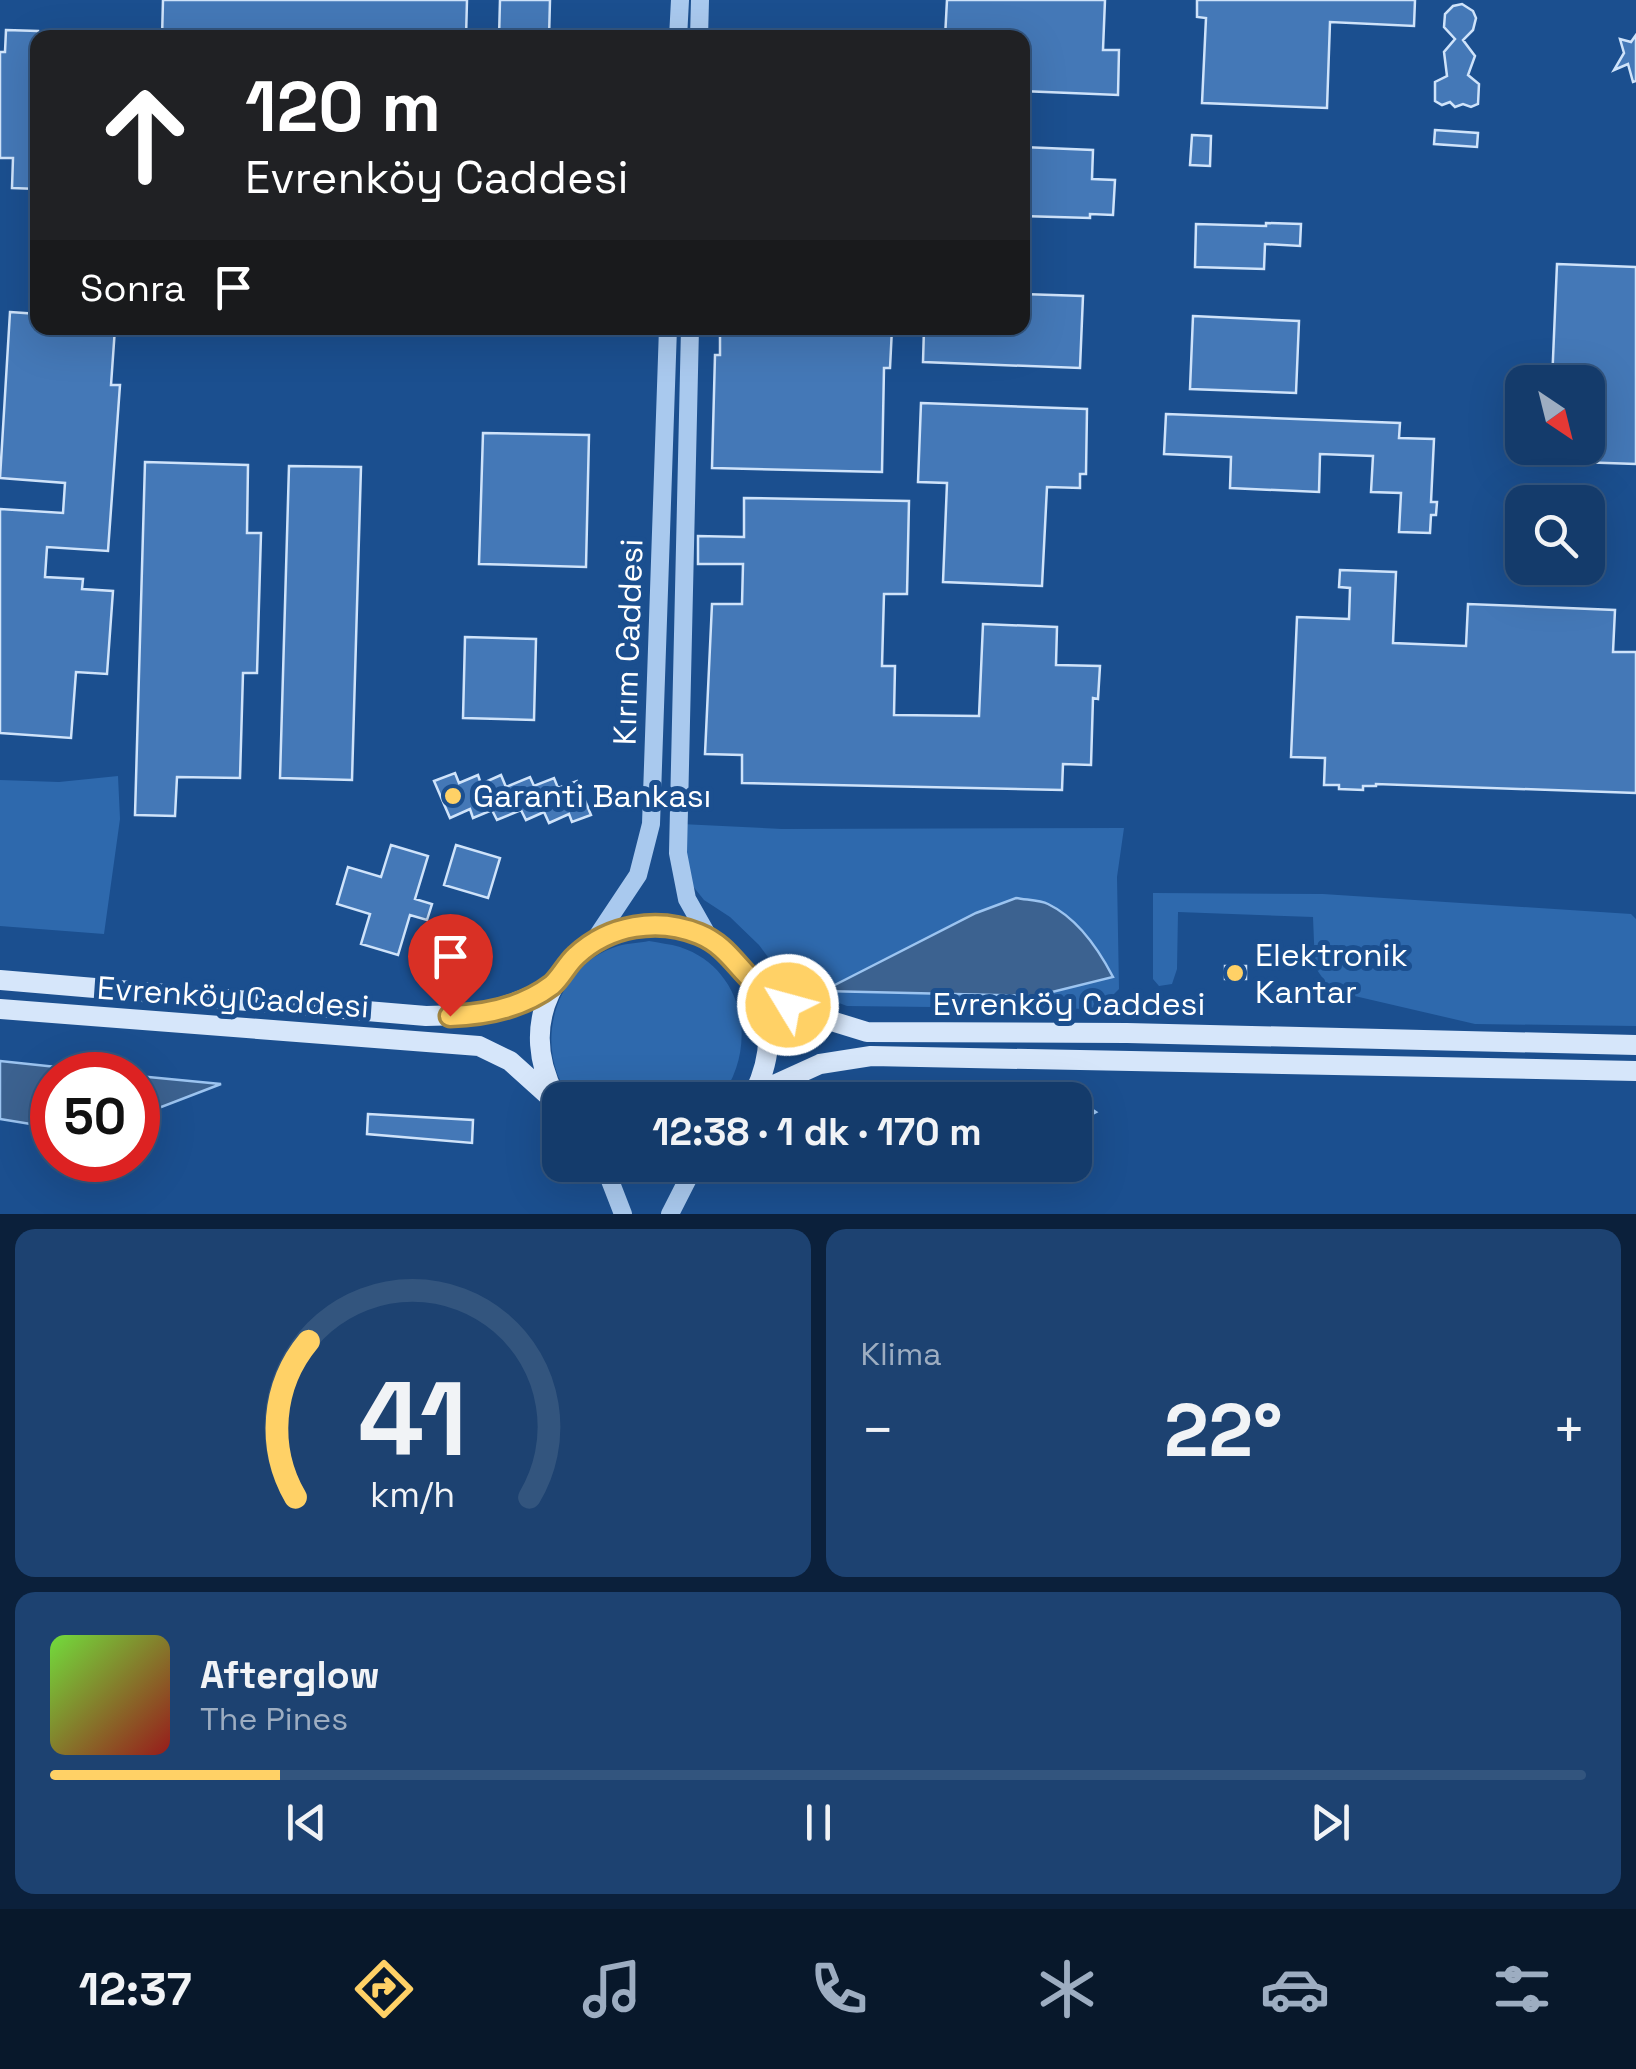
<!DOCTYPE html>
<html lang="tr">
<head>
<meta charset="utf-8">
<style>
	:root { --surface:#143b6b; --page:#1d4271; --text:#f1f3f6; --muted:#9dadc1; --line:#33557e; --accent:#ffd166 }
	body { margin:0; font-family:"Space Grotesk",sans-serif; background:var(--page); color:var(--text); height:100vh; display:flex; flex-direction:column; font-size:38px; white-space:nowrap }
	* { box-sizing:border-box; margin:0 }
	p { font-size:32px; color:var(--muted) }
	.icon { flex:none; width:55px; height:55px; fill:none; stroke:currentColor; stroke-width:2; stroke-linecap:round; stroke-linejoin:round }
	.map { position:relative; height:1214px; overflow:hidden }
	.details { display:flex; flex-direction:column; gap:15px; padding:15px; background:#0b203b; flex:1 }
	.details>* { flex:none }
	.guide { position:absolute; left:30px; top:30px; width:1000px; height:305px; border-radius:20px; box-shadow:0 10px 40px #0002,0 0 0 2px var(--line); background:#202124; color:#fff; overflow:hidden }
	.needle { width:65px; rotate:145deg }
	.buttons { position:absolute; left:1505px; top:365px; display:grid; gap:20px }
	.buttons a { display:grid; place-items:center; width:100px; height:100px; border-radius:20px; background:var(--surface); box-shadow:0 10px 40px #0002,0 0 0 2px var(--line); font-size:50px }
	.speed { position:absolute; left:30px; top:1052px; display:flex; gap:20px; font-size:50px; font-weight:700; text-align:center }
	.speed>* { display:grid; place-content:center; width:130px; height:130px; border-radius:50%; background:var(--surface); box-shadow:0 10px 40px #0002,0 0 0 2px var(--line); line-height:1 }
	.speed .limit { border:15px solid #d22; background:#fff; color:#111 }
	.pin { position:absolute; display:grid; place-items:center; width:85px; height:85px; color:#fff; margin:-102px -42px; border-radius:50% 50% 50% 0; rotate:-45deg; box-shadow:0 0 10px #0007 }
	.pin .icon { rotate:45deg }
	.me { position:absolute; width:110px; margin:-55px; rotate:307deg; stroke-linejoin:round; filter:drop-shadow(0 0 8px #0008) }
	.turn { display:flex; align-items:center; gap:35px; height:210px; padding:0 50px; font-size:45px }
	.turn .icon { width:130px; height:130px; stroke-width:2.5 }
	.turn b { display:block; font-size:70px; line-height:85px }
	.then { display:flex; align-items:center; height:95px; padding:0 50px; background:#0003; gap:20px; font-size:38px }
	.big { font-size:75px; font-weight:600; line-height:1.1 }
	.details .card { flex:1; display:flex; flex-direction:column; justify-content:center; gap:15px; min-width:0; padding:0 35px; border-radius:20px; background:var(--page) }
	.details .dial { align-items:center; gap:0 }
	.dial svg { height:260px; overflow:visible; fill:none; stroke:var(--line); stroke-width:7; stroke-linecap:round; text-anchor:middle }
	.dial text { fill:var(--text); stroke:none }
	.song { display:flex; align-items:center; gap:30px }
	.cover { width:120px; height:120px; border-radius:15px; background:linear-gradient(135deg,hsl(100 70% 55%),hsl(0 70% 35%)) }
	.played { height:10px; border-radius:5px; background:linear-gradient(90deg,var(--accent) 15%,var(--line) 15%) }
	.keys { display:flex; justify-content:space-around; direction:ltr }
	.heat { display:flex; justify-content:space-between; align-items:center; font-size:55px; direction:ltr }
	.details .tiles { flex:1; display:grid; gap:15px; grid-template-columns:1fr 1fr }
	.card:last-child { grid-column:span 2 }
	.trip { position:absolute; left:542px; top:1082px; width:550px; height:100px; border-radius:20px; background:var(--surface); box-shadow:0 10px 40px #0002,0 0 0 2px var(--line); font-weight:600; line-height:100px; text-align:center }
	.tab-bar { display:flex; height:160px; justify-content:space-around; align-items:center; background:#08182b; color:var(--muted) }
	.tab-bar .icon { width:70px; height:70px }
	.tab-bar .on { color:var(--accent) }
	.tab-bar b { font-size:45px; color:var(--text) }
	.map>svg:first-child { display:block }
	.green { fill:#2e69ad }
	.water { fill:#3c6290; stroke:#9cc4f0; stroke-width:2.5 }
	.building { fill:#4478b7; stroke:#cfe3fa; stroke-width:2.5 }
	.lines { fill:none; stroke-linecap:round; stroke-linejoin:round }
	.tertiary { stroke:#a9c9ee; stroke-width:18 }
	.secondary { stroke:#d6e6fa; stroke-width:20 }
	.route-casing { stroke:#a68842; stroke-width:25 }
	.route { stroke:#ffd166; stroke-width:18 }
	.poi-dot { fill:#ffd166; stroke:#1b4f8f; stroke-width:4 }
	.labels { text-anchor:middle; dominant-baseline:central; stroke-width:10; stroke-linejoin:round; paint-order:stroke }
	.street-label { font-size:32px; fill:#fff; stroke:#1b4f8f }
	.poi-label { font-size:32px; fill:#fff; stroke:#1b4f8f; text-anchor:start }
</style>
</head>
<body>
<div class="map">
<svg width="1636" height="1214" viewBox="0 0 1636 1214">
	<rect width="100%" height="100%" fill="#1b4f8f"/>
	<!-- green -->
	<path class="green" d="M118 776 120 819 104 934 0 926V780L59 782Z
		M681 824 782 829 1124 828 1117 877 1119 989 1099 1009 847 1006 788 984 759 945 730 917 704 900 692 885Z
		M1153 893 1323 894 1631 914 1636 919V1026L1475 1024 1346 994 1326 983 1315 967 1313 917 1178 912 1177 969 1172 984 1159 986 1153 979Z
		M649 941C659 943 670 944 680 947 746 969 759 1049 719 1100H573C567 1091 560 1082 557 1073 539 1023 565 962 618 946 628 943 639 943 649 941Z"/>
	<!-- water -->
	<path class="water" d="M1016 898C1026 900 1040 900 1048 904 1077 918 1099 950 1113 977L1036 996 823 991 976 913Z
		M0 1061 132 1075H52V1127H49L0 1119Z
		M138 1076 221 1084 138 1116Z
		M972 1085 1073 1089 1084 1104 1096 1112 1075 1123V1100H944Z"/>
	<!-- building -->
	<path class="building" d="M163 0H467L466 38H162Z
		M500 0H550L549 38H499Z
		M947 0H1105L1103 50H1119L1118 95 1022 91V38H945Z
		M1197 0H1415L1414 26 1330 22 1327 108 1202 103 1206 18 1197 17Z
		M1462 4 1473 11 1476 18 1473 30 1463 40 1475 56 1468 75 1479 84 1478 104 1471 107 1463 104 1455 107 1450 102 1442 105 1435 101V82L1447 76 1444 52 1455 39 1444 27 1445 14 1453 6Z
		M6 30 38 31V189L12 188 13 158H0V52H5Z
		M1636 35V81L1633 82 1628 64 1614 70 1624 53 1620 39 1631 42Z
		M1435 130 1478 133 1477 147 1434 144Z
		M1192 135 1211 136 1210 166 1190 165Z
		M1022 147 1093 150 1092 179 1115 180 1113 215 1090 214V218L1022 216Z
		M1266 223 1301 224 1300 246 1265 244 1264 269 1195 267 1196 224 1266 226Z
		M1557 264 1636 267V464L1549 461V448H1588V382H1552Z
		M1022 294 1083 296 1080 368 923 362 924 328H1022Z
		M10 312 38 314V328H115L111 385H120L108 551 47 547 45 577 83 579 82 589 113 591 107 674 76 672 71 738 0 733V509L63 513 65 483 0 478Z
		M1193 316 1299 321 1296 393 1190 389Z
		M720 328H892L890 368H884L882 472 712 468 715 355H720Z
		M921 403 1087 409 1086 474H1080V488L1047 487 1042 586 943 582 947 483 918 482Z
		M1166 414 1400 423 1399 438 1434 439 1431 502H1437L1436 515H1431L1430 533 1399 532 1401 493 1371 492 1373 456 1320 454 1319 492 1230 488 1231 457 1164 454Z
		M483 433 589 435 586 567 479 564Z
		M145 462 248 465 247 533H261L257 673H243L240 778 177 777 175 816 135 815Z
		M289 466 361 467 352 780 280 778Z
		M744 498 909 501 907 594H884L882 666H895L894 715 979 716 983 624 1057 627 1056 665 1100 666 1098 699 1093 698 1091 765 1063 764 1062 790 742 783V755L705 754 712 604H742L743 564H698V536L744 537Z
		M1340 570 1396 572 1393 643 1466 646 1468 604 1615 610 1613 652H1636V793L1376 784V786H1363V790L1339 789V785H1324L1325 758 1291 757 1297 617 1349 619 1350 588 1339 587Z
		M465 637 536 639 534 720 463 718Z
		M455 773 459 783 478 775 481 784 501 775 506 787 530 777 534 786 554 778 558 788 577 781 591 815 572 822 569 814 549 823 544 812 526 820 521 810 497 820 492 810 473 818 470 809 450 818 434 781Z
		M391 845 428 856 415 899 432 904 427 920 410 915 398 955 361 944 370 914 337 904 348 867 381 877Z
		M456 845 500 858 488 898 444 885Z
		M1225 966H1246V979H1225Z
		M368 1114 473 1120 472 1143 367 1134Z"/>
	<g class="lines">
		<!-- tertiary -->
		<path class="tertiary" d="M678 38 680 0
			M699 38 700 0
			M690 328 678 853 687 899 709 938
			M594 941 638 875 651 824 668 328
			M604 1165 623 1214
			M670 1214 695 1165"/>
		<!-- secondary -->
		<path class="secondary" d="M0 980 426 1016C474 1016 513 1009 555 983
			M754 982 802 1012 867 1032 1127 1033 1636 1045
			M0 1009 479 1046 510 1061 560 1106
			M754 1094 820 1064 871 1056 1636 1071
			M555 1096C538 1063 534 1027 550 993 614 853 824 950 754 1094"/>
	</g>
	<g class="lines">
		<defs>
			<path id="route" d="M450 1016C485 1015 523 1007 552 985 561 977 567 964 576 956 609 925 658 917 699 934 726 945 736 966 756 984 765 993 777 999 788 1005"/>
		</defs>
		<!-- route casing -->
		<use href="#route" class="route-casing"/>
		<!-- route -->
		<use href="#route" class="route"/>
	</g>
	<!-- markers -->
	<g class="poi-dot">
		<circle cx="453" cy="796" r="10"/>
		<circle cx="1235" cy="973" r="10"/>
	</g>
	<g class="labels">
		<!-- street labels -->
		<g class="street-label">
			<text transform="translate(628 642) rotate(-88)">Kırım Caddesi</text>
			<text transform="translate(233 997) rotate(4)">Evrenköy Caddesi</text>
			<text x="1069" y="1004">Evrenköy Caddesi</text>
		</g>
		<!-- poi labels -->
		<g class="poi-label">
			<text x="473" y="796">Garanti Bankası</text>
			<text x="1255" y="955">Elektronik<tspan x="1255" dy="37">Kantar</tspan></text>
		</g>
	</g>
</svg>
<div class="buttons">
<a><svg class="needle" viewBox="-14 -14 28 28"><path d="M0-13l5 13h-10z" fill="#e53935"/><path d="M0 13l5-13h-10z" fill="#9dadc1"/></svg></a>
<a><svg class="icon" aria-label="search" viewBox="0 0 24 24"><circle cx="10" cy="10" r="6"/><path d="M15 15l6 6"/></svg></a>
</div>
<div class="speed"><div class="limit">50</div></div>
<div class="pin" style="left:450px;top:1016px;background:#d93025"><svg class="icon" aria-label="arrive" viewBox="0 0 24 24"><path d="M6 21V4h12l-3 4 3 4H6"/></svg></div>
<svg class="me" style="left:788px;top:1005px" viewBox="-20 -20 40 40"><circle r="17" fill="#ffd166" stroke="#fff" stroke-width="3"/><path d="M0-11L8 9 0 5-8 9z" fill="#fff"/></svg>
<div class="trip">12:38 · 1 dk · 170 m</div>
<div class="guide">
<div class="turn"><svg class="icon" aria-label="ahead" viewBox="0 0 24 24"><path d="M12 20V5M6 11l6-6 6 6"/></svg><div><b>120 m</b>Evrenköy Caddesi</div></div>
<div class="then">Sonra<svg class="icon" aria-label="arrive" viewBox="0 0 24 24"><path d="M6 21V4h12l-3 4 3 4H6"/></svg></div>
</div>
</div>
<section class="details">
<div class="tiles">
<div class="card dial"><svg viewBox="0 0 100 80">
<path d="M14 69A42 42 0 1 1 86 69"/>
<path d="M14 69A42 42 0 0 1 18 21" stroke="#ffd166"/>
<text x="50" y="56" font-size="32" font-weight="700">41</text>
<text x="50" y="72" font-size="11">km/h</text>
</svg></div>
<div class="card"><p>Klima</p>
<div class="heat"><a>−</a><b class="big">22°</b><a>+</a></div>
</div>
<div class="card">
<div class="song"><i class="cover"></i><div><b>Afterglow</b><p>The Pines</p></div></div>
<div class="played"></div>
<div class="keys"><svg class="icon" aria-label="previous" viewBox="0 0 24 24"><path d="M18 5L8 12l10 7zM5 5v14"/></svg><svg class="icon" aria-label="pause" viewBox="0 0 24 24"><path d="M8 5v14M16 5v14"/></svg><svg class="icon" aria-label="next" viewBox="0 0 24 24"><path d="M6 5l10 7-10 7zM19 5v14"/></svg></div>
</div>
</div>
</section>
<nav class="tab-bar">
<b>12:37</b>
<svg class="icon on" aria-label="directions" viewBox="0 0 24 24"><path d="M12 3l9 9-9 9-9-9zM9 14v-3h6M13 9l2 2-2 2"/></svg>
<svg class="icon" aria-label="music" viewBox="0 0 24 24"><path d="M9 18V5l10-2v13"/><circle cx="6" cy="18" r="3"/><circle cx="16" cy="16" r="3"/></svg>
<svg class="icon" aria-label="phone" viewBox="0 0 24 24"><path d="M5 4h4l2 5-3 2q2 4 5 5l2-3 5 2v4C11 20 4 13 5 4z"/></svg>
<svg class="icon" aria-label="climate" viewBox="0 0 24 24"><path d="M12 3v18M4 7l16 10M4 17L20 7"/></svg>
<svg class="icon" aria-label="car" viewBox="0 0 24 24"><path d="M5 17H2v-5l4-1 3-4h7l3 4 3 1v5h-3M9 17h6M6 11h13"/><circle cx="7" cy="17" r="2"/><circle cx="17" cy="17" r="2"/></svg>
<svg class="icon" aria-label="filters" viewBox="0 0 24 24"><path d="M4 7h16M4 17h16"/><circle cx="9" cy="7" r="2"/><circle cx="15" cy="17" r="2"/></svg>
</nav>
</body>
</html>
